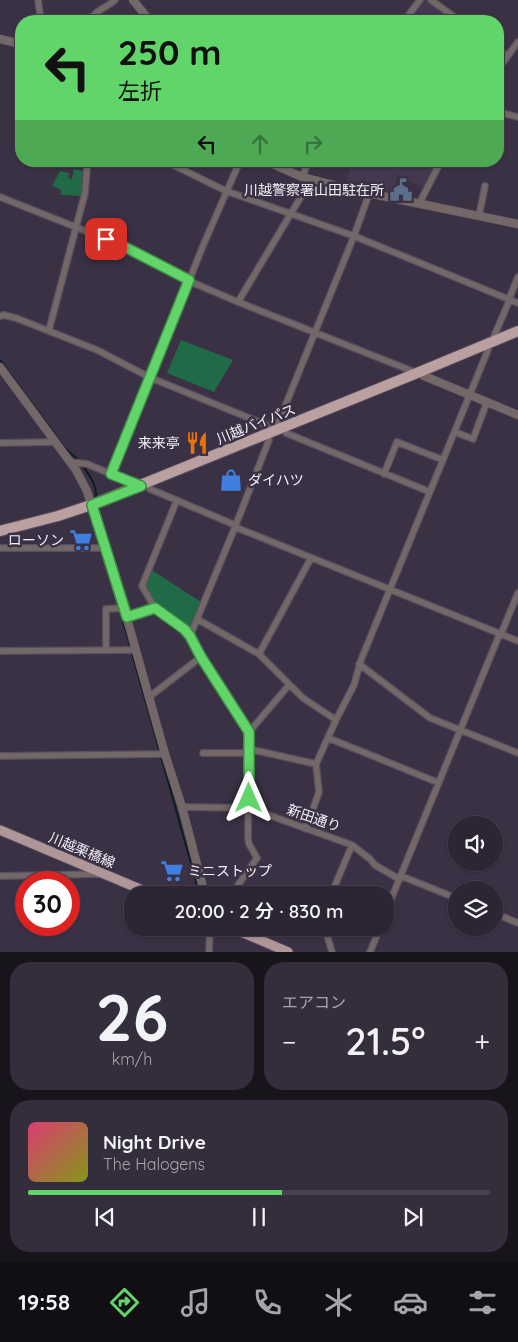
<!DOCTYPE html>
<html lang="ja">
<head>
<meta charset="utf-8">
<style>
	:root { --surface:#2c2533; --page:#342d3b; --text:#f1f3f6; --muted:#a6a5ac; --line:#48424e; --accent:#61d46a }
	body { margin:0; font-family:Quicksand,"Noto Sans JP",sans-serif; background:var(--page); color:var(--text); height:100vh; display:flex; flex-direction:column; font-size:19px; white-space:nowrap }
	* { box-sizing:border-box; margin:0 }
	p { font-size:16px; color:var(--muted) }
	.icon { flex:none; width:28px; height:28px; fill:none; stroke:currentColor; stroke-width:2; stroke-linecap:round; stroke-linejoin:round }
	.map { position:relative; height:952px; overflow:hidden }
	.drawer { display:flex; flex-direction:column; gap:10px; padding:10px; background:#18141c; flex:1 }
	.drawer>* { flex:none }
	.banner { position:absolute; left:15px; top:15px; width:489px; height:152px; border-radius:20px; box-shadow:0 1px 4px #0004,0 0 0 1px var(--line); background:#61d46a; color:#111; overflow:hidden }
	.buttons { position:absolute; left:448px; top:816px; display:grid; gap:10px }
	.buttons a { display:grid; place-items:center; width:55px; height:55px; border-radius:50%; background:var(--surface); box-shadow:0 1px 4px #0004,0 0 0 1px var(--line); font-size:25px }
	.speed { position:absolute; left:15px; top:871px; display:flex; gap:10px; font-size:25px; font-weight:700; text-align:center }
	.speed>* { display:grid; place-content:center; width:65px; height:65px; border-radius:50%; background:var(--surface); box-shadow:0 1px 4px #0004,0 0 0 1px var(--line); line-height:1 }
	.speed .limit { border:8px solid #d22; background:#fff; color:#111 }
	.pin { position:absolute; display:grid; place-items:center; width:42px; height:42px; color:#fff; margin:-21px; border-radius:10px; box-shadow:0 2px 8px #0006 }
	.me { position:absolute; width:55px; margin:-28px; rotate:0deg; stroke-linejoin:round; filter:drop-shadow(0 0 4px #0008) }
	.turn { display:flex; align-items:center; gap:18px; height:105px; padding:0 20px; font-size:22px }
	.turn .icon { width:65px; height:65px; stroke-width:2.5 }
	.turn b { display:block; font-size:35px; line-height:42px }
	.lanes { display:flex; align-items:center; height:48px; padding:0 20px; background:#0003; justify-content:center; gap:25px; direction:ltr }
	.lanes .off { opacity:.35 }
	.big { font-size:38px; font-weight:600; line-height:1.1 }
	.drawer .card { flex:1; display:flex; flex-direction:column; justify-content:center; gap:8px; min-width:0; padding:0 18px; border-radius:20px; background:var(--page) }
	.drawer .dial { align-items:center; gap:0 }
	.dial b { font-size:65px; line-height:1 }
	.song { display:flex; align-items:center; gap:15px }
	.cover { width:60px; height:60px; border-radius:8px; background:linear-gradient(135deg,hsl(340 70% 55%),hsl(70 70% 35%)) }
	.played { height:5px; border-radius:2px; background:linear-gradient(90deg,var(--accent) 55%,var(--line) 55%) }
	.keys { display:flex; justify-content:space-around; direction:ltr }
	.heat { display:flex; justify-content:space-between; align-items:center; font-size:28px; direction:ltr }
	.drawer .tiles { flex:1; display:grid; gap:10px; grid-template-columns:1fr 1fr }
	.card:last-child { grid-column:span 2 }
	.trip { position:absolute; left:124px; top:886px; width:270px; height:50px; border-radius:20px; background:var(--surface); box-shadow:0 1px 4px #0004,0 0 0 1px var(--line); font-weight:600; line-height:50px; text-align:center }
	.menu { display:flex; height:80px; justify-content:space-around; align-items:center; background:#120f14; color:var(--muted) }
	.menu .icon { width:35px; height:35px }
	.menu .selected { color:var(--accent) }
	.menu b { font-size:22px; color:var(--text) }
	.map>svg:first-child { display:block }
	.built { fill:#443750 }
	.green { fill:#216a48 }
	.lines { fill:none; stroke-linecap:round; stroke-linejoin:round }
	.stream { stroke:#0d1e21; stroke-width:2 }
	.minor-casing { stroke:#594f61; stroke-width:8 }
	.tertiary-casing { stroke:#594f61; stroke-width:9 }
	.primary-casing { stroke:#594f61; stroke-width:11 }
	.trunk-casing { stroke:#594f61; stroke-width:12 }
	.minor { stroke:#736767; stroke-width:5.5 }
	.tertiary { stroke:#736767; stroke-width:8 }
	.primary { stroke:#af9698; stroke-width:9 }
	.trunk { stroke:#bba0a1; stroke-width:10 }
	.route-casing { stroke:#3f8a45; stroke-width:12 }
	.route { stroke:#61d46a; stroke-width:9 }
	.labels { text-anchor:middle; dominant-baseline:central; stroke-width:5; stroke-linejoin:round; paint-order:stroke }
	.poi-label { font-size:14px; fill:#f4edfa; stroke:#3b3144; text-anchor:end }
	.street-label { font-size:14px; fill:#f4edfa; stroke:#3b3144 }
</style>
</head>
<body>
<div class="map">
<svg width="518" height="952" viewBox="0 0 518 952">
	<rect width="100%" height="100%" fill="#3b3144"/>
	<!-- built -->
	<path class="built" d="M423 0H427L457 21H407Z
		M352 161H439L425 189 398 175 392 193 345 184Z"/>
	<!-- green -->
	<path class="green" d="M74 169 83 171 81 196 61 195V190L52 186 60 171 69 173 68 178 72 179Z
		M181 340 233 360 214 392 167 373Z
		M150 569 201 602 190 630H188L156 607 143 585Z"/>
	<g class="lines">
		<!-- stream -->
		<path class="stream" d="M0 360 65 448 78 460
			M83 466C90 476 99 488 95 500
			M118 603 130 646 200 895
			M206 952 207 940"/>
		<defs>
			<path id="minor" d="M38 0 41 21
				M431 0 460 21
				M90 21C96 9 105 9 115 0
				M404 21 420 0
				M498 49 507 56
				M498 69 518 42
				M498 112 518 117
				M302 177 309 161
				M369 194 354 236 518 303
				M0 197 121 245 189 281 238 302 417 373
				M419 204 441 161
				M479 216 485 186
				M509 299 518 277
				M238 302 311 180
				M0 316 4 315 16 318 97 350 151 378 269 426 275 431 354 236 226 191 165 161
				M49 330 85 193 87 167 86 161
				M492 341 510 299
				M455 432 473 439 487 402
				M286 433 430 492
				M0 443 55 442
				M70 462 87 464 138 485
				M111 474 205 241 240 161
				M384 474 397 442 443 460
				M150 489 235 525
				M177 500 142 586 155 608 184 629 190 636 201 657 249 732 248 839 249 844 257 858 231 895
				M235 527 518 641
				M0 548H106
				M127 617 155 608
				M197 619 259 654 303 698 336 720
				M501 634 518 593
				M190 636 235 527 269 440
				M106 650V609L124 608
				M0 651 136 650
				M259 654 311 558
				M359 664 430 718 518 753
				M149 697 201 657
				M249 732 289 685
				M328 738 368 754 439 783
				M249 749 316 764
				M203 753H249
				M0 756 165 754
				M182 807 249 808 352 845 370 859 375 865 399 879
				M306 829 319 792 316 764 336 720 354 685 361 660 488 350
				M0 876 100 874
				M401 876 456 898
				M331 895 352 845
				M494 913 518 923
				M385 914 500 633
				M325 928 332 952
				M209 952 210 928
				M370 952 380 928"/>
			<path id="tertiary" d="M133 0 150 21
				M0 39 21 44
				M266 161 302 177 353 190 518 224
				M0 367 76 470 87 491 124 608 165 754 182 807 205 895
				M424 376 518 415"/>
			<path id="primary" d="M0 830 154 895
				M232 928 288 952"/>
			<path id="trunk" d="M0 531 58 516 91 505 417 373 518 331"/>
		</defs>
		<!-- minor casing -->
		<use href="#minor" class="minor-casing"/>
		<!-- tertiary casing -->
		<use href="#tertiary" class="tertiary-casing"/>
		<!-- primary casing -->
		<use href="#primary" class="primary-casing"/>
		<!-- trunk casing -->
		<use href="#trunk" class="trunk-casing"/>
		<!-- minor -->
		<use href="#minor" class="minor"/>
		<!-- tertiary -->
		<use href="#tertiary" class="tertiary"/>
		<!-- primary -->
		<use href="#primary" class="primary"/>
		<!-- trunk -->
		<use href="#trunk" class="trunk"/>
	</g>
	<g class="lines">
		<defs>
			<path id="route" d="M106 239 121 245 189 280 111 474 141 486 92 505 127 617 155 608 184 629 190 636 201 657 249 732V798"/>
		</defs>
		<!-- route casing -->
		<use href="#route" class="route-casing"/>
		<!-- route -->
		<use href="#route" class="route"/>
	</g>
	<!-- icons -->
	<defs>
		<symbol id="civic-bare" viewBox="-9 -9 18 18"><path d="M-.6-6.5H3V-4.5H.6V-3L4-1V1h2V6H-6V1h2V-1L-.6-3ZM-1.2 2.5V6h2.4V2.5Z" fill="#5c6f8a" stroke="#3b3144" stroke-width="2.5" paint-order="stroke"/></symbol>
		<symbol id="restaurant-bare" viewBox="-9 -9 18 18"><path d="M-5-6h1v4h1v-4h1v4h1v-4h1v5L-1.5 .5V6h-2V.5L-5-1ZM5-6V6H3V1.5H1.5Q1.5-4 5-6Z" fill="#e8710a" stroke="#3b3144" stroke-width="2.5" paint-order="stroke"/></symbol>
		<symbol id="shop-bare" viewBox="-9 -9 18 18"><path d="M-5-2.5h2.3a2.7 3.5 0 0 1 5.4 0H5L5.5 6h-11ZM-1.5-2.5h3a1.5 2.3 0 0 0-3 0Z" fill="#3f7fe0" stroke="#3b3144" stroke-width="2.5" paint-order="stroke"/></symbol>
		<symbol id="supermarket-bare" viewBox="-9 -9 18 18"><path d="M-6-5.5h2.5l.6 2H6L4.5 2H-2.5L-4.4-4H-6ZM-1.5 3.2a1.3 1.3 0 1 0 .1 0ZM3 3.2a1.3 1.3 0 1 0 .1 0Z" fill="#3f7fe0" stroke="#3b3144" stroke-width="2.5" paint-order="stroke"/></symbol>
	</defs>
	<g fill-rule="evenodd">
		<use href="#civic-bare" x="385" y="174" width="32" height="32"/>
		<use href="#restaurant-bare" x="181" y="427" width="32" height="32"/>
		<use href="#shop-bare" x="215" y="464" width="32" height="32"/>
		<use href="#supermarket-bare" x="65" y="524" width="32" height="32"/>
		<use href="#supermarket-bare" x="156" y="855" width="32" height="32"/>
	</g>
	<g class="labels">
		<!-- poi labels -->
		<g class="poi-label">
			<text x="384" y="190">川越警察署山田駐在所</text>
			<text x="180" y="443">来来亭</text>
			<text x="248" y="480" text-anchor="start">ダイハツ</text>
			<text x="64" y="540">ローソン</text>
			<text x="188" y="871" text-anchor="start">ミニストップ</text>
		</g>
		<!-- street labels -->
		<g class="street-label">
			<text transform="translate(256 424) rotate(-22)">川越バイパス</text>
			<text transform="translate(314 818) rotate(19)">新田通り</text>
			<text transform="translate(82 850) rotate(23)">川越栗橋線</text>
		</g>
	</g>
</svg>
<div class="buttons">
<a><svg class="icon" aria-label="sound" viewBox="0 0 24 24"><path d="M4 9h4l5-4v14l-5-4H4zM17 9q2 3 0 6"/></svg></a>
<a><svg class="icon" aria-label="layers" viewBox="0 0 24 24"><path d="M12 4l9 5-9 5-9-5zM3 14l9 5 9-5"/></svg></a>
</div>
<div class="speed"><div class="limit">30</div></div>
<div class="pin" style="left:106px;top:239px;background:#d93025"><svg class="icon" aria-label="arrive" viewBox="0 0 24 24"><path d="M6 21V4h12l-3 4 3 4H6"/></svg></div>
<svg class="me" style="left:249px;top:798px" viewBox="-20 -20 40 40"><path d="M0-17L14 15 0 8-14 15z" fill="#61d46a" stroke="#fff" stroke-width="4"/></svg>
<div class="trip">20:00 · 2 分 · 830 m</div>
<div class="banner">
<div class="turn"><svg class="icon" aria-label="left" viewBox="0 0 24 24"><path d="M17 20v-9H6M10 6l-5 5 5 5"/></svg><div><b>250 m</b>左折</div></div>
<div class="lanes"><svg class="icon" aria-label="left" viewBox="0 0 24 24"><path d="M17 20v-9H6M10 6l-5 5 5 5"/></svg><svg class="icon off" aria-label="ahead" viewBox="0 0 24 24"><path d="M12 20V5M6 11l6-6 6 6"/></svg><svg class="icon off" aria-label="right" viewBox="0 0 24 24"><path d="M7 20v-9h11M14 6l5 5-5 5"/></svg></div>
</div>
</div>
<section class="drawer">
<div class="tiles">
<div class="card dial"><b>26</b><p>km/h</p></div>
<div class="card"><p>エアコン</p>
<div class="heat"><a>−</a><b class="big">21.5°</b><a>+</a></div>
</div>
<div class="card">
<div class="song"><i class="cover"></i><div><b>Night Drive</b><p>The Halogens</p></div></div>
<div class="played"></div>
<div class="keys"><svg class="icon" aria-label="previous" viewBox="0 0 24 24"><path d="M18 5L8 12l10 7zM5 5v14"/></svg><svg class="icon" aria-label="pause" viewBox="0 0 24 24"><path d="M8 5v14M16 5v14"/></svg><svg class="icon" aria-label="next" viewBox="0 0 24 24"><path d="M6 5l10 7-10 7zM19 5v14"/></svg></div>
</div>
</div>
</section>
<nav class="menu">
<b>19:58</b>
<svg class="icon selected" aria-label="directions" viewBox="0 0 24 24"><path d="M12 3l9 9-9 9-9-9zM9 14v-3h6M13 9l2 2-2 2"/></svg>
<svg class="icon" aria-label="music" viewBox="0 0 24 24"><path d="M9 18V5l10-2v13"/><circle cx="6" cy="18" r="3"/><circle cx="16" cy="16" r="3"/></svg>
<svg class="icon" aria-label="phone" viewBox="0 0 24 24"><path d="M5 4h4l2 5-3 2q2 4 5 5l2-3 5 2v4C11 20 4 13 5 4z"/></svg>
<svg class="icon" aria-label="climate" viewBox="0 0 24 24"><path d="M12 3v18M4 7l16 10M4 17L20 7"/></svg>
<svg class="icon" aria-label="car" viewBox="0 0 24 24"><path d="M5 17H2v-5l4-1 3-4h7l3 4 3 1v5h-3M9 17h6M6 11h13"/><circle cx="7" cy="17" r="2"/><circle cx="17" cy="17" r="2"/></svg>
<svg class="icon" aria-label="filters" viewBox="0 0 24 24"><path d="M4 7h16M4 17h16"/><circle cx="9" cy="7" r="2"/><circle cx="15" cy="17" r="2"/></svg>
</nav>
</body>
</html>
